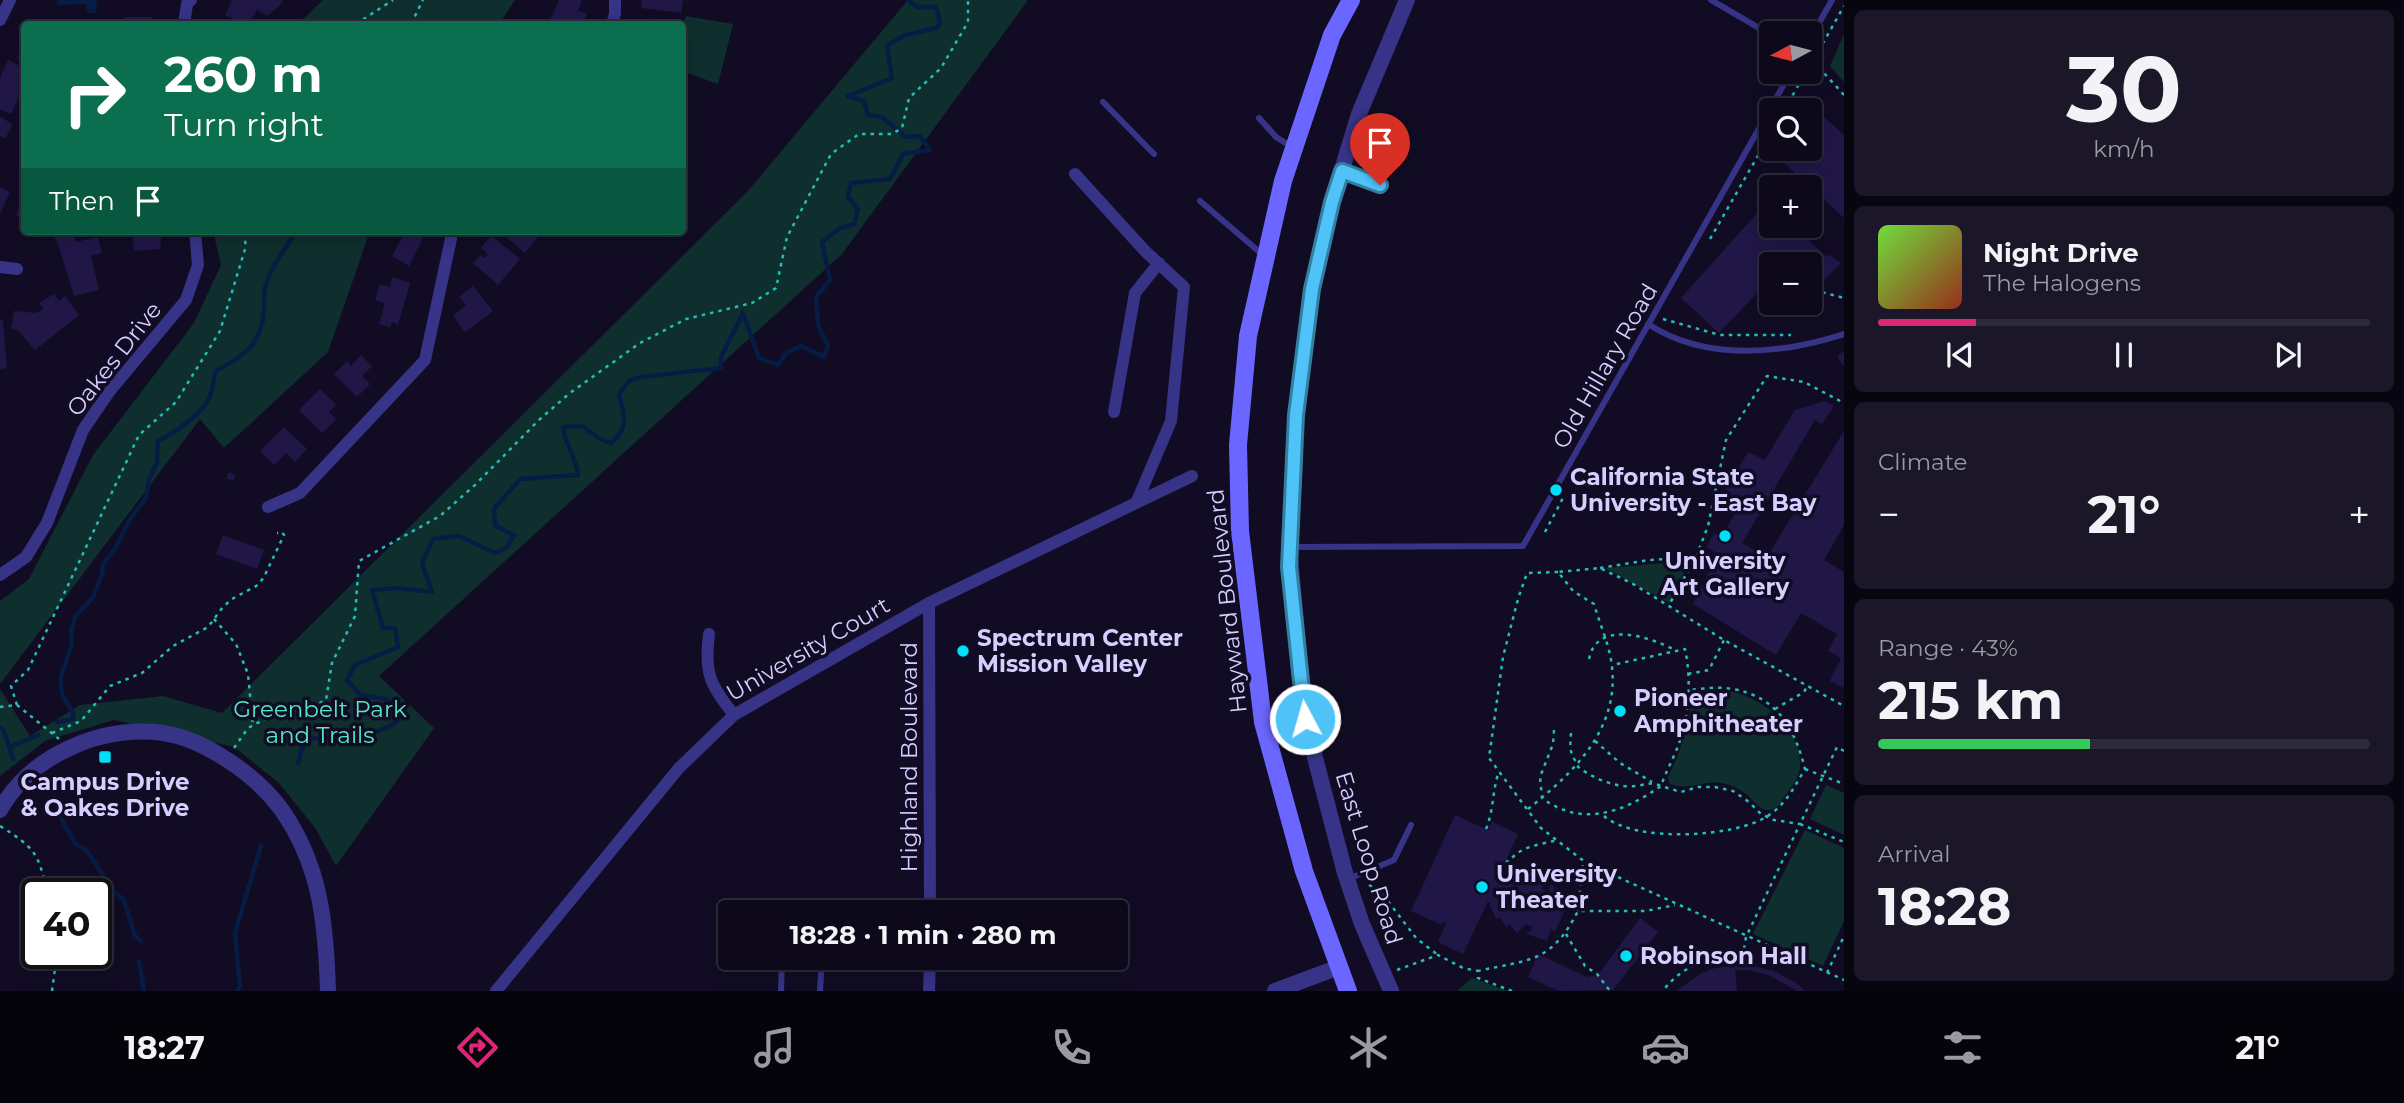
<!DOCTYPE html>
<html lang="en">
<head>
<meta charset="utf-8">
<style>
	:root { --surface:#0d091b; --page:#1b1728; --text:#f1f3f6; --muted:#9a9aa3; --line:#2d2a3a; --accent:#db2777 }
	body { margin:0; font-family:Montserrat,sans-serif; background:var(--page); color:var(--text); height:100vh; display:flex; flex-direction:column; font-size:26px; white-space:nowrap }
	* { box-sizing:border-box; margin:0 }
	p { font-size:23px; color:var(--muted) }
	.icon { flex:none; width:38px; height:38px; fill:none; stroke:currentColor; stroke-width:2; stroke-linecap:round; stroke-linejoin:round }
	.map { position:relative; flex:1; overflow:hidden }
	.details { display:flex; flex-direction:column; gap:10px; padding:10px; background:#07050f; width:560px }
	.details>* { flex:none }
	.top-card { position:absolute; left:21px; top:21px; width:665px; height:214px; border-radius:7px; box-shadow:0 4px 18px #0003,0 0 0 2px var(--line); background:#0b6e4f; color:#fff; overflow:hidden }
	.needle { width:46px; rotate:263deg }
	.fabs { position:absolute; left:1759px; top:21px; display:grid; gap:14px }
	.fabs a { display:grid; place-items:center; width:63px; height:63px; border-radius:7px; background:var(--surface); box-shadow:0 4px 18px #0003,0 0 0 2px var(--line); font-size:35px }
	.speed { position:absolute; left:21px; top:878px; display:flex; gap:14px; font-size:35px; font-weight:700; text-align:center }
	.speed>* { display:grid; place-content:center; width:91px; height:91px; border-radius:50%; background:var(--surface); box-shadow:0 4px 18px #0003,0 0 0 2px var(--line); line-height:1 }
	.speed .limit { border:4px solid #111; border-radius:10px; background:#fff; color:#111 }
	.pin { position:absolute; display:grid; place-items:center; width:60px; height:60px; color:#fff; margin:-72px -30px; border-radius:50% 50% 50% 0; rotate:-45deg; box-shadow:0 0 7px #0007 }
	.pin .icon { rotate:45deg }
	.me { position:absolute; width:77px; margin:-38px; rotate:354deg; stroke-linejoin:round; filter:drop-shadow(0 0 5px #0008) }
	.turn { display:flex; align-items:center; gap:24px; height:147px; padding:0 28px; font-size:32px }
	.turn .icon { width:91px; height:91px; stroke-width:2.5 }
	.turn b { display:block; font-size:49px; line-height:60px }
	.then { display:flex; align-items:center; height:66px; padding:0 28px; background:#0003; gap:14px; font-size:26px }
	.big { font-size:52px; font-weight:700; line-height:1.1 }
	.details .widget { flex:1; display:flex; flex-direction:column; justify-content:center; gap:10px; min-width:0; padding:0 24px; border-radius:10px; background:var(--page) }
	.details .dial { align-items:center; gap:0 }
	.dial b { font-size:91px; line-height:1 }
	.song { display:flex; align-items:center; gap:21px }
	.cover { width:84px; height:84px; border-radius:10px; background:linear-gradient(135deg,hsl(100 70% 55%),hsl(10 70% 35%)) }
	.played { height:7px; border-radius:4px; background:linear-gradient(90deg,var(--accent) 20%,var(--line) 20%) }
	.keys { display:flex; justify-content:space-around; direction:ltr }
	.heat { display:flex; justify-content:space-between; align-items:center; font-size:38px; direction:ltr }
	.charge { height:10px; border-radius:5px; background:linear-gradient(90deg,#34c759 43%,var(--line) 0) }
	.trip { position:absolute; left:718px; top:900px; width:410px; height:70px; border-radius:7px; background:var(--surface); box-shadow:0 4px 18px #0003,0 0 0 2px var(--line); font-weight:700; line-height:70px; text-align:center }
	.menu { display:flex; height:112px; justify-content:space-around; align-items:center; background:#05040b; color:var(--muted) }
	.menu .icon { width:49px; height:49px }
	.menu .selected { color:var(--accent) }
	.menu b { font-size:32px; color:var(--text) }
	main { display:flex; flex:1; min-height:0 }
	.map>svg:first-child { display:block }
	.green { fill:#0f2f2e }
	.water { fill:#061c44 }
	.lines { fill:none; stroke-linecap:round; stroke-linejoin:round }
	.stream { stroke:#061c44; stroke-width:4.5 }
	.building { fill:#211747 }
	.path { stroke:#25beb6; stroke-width:2.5; stroke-dasharray:3.5 5; stroke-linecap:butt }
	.service { stroke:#373387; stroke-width:6 }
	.minor { stroke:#373387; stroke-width:12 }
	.tertiary { stroke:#373387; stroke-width:16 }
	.secondary { stroke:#6b66ff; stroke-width:18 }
	.route-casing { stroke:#337fa1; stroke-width:18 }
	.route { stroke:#4fc3f7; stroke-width:12 }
	.poi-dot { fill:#00dffa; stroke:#110c24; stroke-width:2.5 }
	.labels { text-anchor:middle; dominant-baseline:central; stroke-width:7; stroke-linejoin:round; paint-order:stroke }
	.street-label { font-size:23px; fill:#d5cfff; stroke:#110c24 }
	.poi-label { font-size:23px; font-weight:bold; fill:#d5cfff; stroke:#110c24; text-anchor:start }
	.park-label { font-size:23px; fill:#52e9c4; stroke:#110c24 }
</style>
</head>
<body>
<main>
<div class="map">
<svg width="1844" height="991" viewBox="0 0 1844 991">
	<rect width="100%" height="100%" fill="#110c24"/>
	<!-- green -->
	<path class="green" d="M323 0H515L499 24H298Z
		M908 0H1028L842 254 379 676 434 728 336 866 316 829 279 783 234 747 114 720 45 741 0 776V689L30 736 80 705 163 696 222 713 748 191Z
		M686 16 733 24 718 84 687 73 685 77 683 76V25Z
		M1844 34V82L1830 66Z
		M213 231H370L328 352 224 448 200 419 0 684V601L29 579 93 455 194 323 221 265Z
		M1690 561 1669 603 1605 568Z
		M1721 690C1758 693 1801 725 1800 766 1800 778 1790 789 1783 799 1779 805 1775 811 1767 810 1758 809 1753 799 1746 794 1739 788 1730 785 1722 783 1704 780 1685 792 1669 783L1668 777 1678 755 1688 723 1692 698Z
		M1826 785 1844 793V835L1810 819Z
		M1805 830 1844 848V921L1823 966 1753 934Z
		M1472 978 1508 991H1457Z"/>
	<!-- water -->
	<path class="water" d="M57 0H97L96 13H87L86 4 57 5Z"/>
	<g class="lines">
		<!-- stream -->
		<path class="stream" d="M57 722 73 719V712L63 697 61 687V676L72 644 71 632 75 617 93 597 102 574 103 564 115 549 130 519 146 498 149 479 157 463 158 441C173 434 202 414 209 398 213 391 213 380 216 371 244 355 261 346 264 311 265 304 263 296 265 289 269 268 286 249 296 231
			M0 727 4 731 13 759
			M10 747 38 735
			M298 763 305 739C338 737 381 741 404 714L386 699 360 695 347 680 355 665 398 647 395 628H383L372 590 396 588 432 592 422 563 433 539 459 536 495 553 506 548 514 536 495 525 494 509 520 479 578 475C576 457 565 445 563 427L582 426 600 439 611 443C630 428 624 414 619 394L629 381 641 377 721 368V357L743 313 759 358 778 365 786 353 801 346 824 357 828 346 818 325 816 297 830 280 822 242 840 228 854 224 858 209 848 197 851 183 890 179 903 154 930 150 920 136 906 137 882 117 868 115 864 101 848 96 892 78 887 46 905 35 937 28 940 22 936 7H917L908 0
			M58 813 75 843 88 852 112 890 124 900 135 936 141 941
			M139 962 144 991
			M237 991 240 987 235 933 261 846"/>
	</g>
	<!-- building -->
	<path class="building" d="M232 0H282L283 2 268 16 257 10 249 24H243L225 15Z
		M559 0H582L578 10 587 14 582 24H560L550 20Z
		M642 0H683L681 13 641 8Z
		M125 17H152V24H120V21Z
		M649 18 665 24H646Z
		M24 44V62L17 58Z
		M8 60 24 68V97L20 95 11 114 0 109V78Z
		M1822 115 1844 135V218L1784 163 1797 149H1810V128Z
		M0 117 13 124 5 139 0 136Z
		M0 187 10 192 0 214Z
		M24 197V219L16 215Z
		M1767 202 1771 206V226H1793L1827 257 1830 255 1841 263 1810 295V264H1771V292L1764 286 1719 333 1681 298Z
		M56 231H73L76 242 98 237 102 253 91 256 99 290 74 296 59 247 52 232Z
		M132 231H162L160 249 134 251Z
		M405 231H427L409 266 392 256Z
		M499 231H543L525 253Z
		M491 235 520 259 498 285 473 263 481 255 485 258 488 254 481 248Z
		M392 277 410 283 398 325 392 322 390 327 379 324 385 303 375 300 380 284 390 287Z
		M473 286 493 311 465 332 453 316 466 305 459 297Z
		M54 294 59 301 65 296 79 315 35 350 18 330 11 329 14 311 36 313 44 309 39 303Z
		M1782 303H1801L1791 311Z
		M0 319 3 321 7 368 0 369Z
		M1844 351V367L1837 356Z
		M361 355 372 366 362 376 370 384 357 397 334 374 347 361 351 366Z
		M320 389 336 405 329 412 336 419 322 433 299 410Z
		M1825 401 1834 406 1822 424 1815 420 1742 543 1767 557 1844 431V525L1824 560 1844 572V688L1830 681 1841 658 1828 651 1837 634 1801 613 1776 655 1693 604 1718 554 1706 547 1714 533 1722 537 1741 502 1724 492 1748 452 1765 460 1795 410Z
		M284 427 307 449 295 462 286 453 274 465 260 451Z
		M229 472 236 476 233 481 226 478Z
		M223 535 264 550 257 569 216 554Z
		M1455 815 1488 830 1492 822 1518 834 1503 867 1512 871 1517 870 1521 873 1531 872V875L1543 876 1542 889 1549 892 1550 884 1568 895 1562 905 1566 907 1555 932 1551 929 1547 941 1527 934 1533 928 1526 924 1517 933 1509 924 1506 927 1500 917 1496 919 1488 901 1463 954 1438 942 1446 923 1443 922 1442 925 1411 911Z
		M1640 918 1658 932 1613 990 1559 991 1528 977 1538 954 1587 977 1598 975Z
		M1736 965H1749L1774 971 1796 983 1805 991H1797L1769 975 1748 970H1735L1737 991H1676L1700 974 1711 969Z"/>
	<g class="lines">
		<!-- path -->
		<path class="path" d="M204 24 205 23
			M356 24 393 0
			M411 24 423 0
			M1813 61 1844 95
			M1810 66 1844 6
			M1784 110 1806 72
			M1710 239 1771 133
			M1814 290 1844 298
			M1663 319 1720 335H1791
			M1545 532 1563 498
			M1696 557 1708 526 1726 440 1767 376 1804 382 1844 403
			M1600 568 1649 560 1696 557 1669 605
			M1558 572 1527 573 1518 599 1503 657 1489 758 1541 828 1585 862 1844 980
			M214 619 236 644 248 674 253 726
			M1589 659C1597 619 1650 637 1675 650
			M1688 674 1709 670 1724 640
			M17 705 11 686 28 670 139 435 176 402 220 331 246 246 243 231
			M0 707 17 705 59 739
			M1775 709 1804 692 1808 685
			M1554 730 1553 744 1540 777 1542 798C1582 828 1624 812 1661 786L1681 792 1698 787H1715L1733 791 1749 802 1761 814 1774 820 1800 824 1746 937 1743 955C1712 955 1682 965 1663 991
			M52 733 81 721 110 686 142 673 173 646 208 627 223 607 232 599 258 585 264 577 284 535 282 532 277 533
			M1571 733C1570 746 1569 755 1579 765
			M1595 741 1620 763 1652 782
			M234 748 248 728 282 710H305L326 700 332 663 355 616 359 561 440 516 475 485 540 419 570 393 640 343 686 319 752 303 776 288 787 237 831 154 859 134H892L902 128 909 98 941 68 968 22V0
			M1844 751 1837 747 1800 824 1844 842
			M1577 766C1592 778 1615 788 1635 786 1647 785 1649 781 1661 786 1665 774 1671 763 1676 751 1689 720 1692 682 1685 649L1612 665
			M1805 769 1844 784
			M1528 809C1573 773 1619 730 1612 667 1610 646 1600 625 1594 604L1573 591 1558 572 1600 568 1633 584 1724 640 1844 706
			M1604 816C1634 843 1737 838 1769 815 1786 804 1795 786 1805 769 1795 729 1777 696 1732 689 1718 686 1702 689 1688 690
			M0 826C35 848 39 853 47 894
			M1486 829C1494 810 1492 791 1499 771
			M1506 861 1509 862C1519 846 1540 845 1557 840
			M1369 885 1381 892 1416 938 1438 955
			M1578 911 1583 862
			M1566 934 1585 966 1597 974 1610 991
			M1397 970 1438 955 1463 968 1478 971
			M1827 973 1844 936
			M52 991 57 954
			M1512 991 1478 978V971C1531 959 1551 963 1578 911H1646L1675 905"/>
		<!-- service -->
		<path class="service" d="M1711 0 1771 35
			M1810 39 1832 0
			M1103 102 1154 154
			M1259 118 1276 137 1292 147
			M1343 171 1380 185
			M1200 201 1263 255
			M1648 324C1706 362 1782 354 1844 334
			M1291 547 1523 546 1791 72
			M1348 879 1394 860 1411 825
			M781 991 782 959 796 957
			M820 991 822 957"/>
		<!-- minor -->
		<path class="minor" d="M0 20 10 0
			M184 24 187 4 191 0
			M612 24 615 14V0
			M1075 174 1145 251 1184 287 1171 421 1137 501
			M0 267 17 269
			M1114 412 1135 293 1159 263
			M268 507 300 493 425 360 452 234 455 231
			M0 575 26 557 47 523 83 430 109 392 186 300 198 265 195 231
			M929 603 930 912
			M709 634C704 673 710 685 734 715
			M496 991 679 768 734 715 929 603 1192 476
			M929 991 930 957"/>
		<!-- tertiary -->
		<path class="tertiary" d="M0 810C31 755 101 725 163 733 205 739 257 776 281 809 321 865 326 925 328 991
			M1275 991 1339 967
			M1391 991 1362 924 1345 873 1305 719 1289 547 1294 482 1296 415 1312 289 1332 202 1359 114 1407 0"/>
		<!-- secondary -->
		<path class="secondary" d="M1348 991 1304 871 1263 722 1240 531 1238 445 1248 336 1283 181 1332 35 1351 0"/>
	</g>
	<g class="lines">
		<defs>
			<path id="route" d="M1305 719 1289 567 1296 415 1312 289 1332 202 1342 171 1380 185"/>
		</defs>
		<!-- route casing -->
		<use href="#route" class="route-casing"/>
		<!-- route -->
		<use href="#route" class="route"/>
	</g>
	<!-- markers -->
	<g class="poi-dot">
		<circle cx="1556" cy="490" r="7"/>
		<circle cx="1725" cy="536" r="7"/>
		<circle cx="963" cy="651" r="7"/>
		<circle cx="1620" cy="711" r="7"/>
		<rect x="98" y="750" width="14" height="14" rx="3.5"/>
		<circle cx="1482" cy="887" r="7"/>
		<circle cx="1626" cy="956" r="7"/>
	</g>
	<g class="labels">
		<!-- street labels -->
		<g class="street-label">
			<text transform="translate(114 359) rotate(-52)">Oakes Drive</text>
			<text transform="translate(1605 366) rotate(-60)">Old Hillary Road</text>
			<text transform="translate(1227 601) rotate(-96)">Hayward Boulevard</text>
			<text transform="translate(808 649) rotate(-30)">University Court</text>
			<text transform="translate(909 757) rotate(-90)">Highland Boulevard</text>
			<text transform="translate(1369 858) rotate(73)">East Loop Road</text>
		</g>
		<!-- poi labels -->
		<g class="poi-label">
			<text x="1570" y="477">California State<tspan x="1570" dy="26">University - East Bay</tspan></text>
			<text x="1725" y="561" text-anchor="middle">University<tspan x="1725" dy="26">Art Gallery</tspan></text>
			<text x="977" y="638">Spectrum Center<tspan x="977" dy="26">Mission Valley</tspan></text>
			<text x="1634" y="698">Pioneer<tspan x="1634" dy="26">Amphitheater</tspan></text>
			<text x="105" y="782" text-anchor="middle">Campus Drive<tspan x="105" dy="26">&amp; Oakes Drive</tspan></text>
			<text x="1496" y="874">University<tspan x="1496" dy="26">Theater</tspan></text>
			<text x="1640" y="956">Robinson Hall</text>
		</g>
		<!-- park labels -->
		<g class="park-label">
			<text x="320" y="709">Greenbelt Park<tspan x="320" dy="26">and Trails</tspan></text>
		</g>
	</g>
</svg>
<div class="fabs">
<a><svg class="needle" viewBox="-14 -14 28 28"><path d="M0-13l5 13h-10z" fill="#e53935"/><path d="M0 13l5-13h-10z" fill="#9a9aa3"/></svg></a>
<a><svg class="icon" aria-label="search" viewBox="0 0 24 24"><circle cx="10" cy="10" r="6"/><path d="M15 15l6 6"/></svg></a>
<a>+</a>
<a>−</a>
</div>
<div class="speed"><div class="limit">40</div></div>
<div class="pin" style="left:1380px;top:185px;background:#d93025"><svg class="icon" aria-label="arrive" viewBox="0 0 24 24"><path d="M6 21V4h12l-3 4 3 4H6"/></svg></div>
<svg class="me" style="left:1305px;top:719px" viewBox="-20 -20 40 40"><circle r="17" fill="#4fc3f7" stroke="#fff" stroke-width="3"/><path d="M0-11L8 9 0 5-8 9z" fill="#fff"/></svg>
<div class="trip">18:28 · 1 min · 280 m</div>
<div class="top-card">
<div class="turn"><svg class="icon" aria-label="right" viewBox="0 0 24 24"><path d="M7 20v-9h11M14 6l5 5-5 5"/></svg><div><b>260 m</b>Turn right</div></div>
<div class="then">Then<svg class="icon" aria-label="arrive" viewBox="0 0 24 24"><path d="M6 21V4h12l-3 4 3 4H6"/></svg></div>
</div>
</div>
<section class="details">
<div class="widget dial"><b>30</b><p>km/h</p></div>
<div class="widget">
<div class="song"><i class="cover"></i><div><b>Night Drive</b><p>The Halogens</p></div></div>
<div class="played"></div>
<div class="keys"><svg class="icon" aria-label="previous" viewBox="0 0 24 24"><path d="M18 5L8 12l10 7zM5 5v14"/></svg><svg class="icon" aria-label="pause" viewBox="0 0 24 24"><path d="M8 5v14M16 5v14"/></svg><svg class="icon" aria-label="next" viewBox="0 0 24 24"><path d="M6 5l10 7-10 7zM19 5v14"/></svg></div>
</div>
<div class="widget"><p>Climate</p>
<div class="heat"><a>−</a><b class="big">21°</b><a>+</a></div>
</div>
<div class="widget"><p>Range · 43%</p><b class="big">215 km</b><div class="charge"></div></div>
<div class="widget"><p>Arrival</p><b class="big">18:28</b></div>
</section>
</main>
<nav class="menu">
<b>18:27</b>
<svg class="icon selected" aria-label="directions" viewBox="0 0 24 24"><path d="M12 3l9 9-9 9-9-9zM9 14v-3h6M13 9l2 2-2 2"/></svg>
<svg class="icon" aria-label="music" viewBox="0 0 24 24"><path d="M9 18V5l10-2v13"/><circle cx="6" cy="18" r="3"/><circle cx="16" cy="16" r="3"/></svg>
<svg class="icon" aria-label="phone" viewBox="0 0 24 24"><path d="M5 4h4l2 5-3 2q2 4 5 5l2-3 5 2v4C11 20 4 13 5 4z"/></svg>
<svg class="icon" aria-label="climate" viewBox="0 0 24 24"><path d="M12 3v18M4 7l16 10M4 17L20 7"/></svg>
<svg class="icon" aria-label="car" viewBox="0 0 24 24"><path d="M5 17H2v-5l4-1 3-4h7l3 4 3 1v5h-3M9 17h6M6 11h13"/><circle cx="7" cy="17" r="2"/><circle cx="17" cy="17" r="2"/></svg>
<svg class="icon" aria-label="filters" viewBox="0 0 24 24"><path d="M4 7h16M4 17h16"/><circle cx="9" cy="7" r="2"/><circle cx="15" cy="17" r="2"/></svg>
<b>21°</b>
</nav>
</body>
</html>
